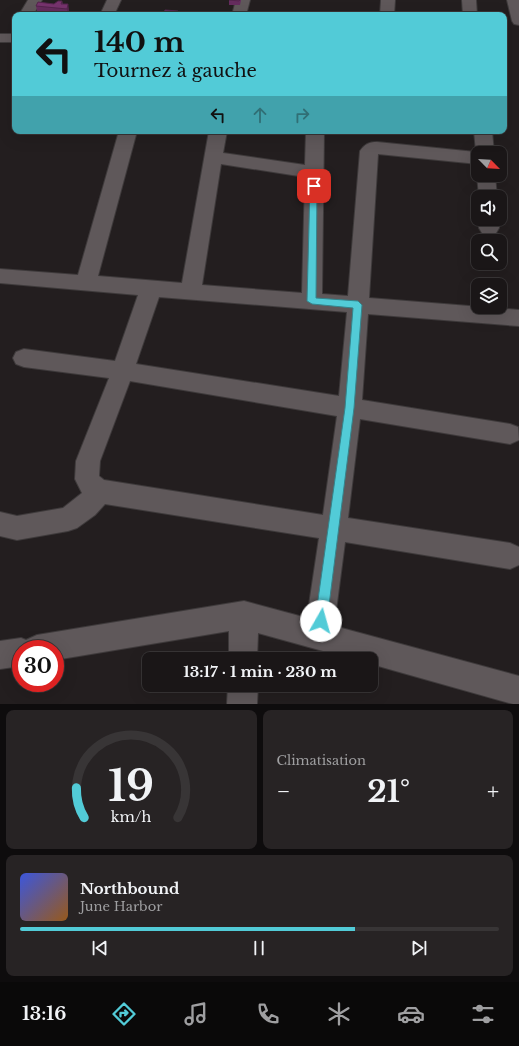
<!DOCTYPE html>
<html lang="fr">
<head>
<meta charset="utf-8">
<style>
	:root { --surface:#1a1617; --page:#272324; --text:#f1f3f6; --muted:#9f9fa1; --line:#383536; --accent:#52cbd7 }
	body { margin:0; font-family:"Libre Baskerville",serif; background:var(--page); color:var(--text); height:100vh; display:flex; flex-direction:column; font-size:15px; white-space:nowrap }
	* { box-sizing:border-box; margin:0 }
	p { font-size:13px; color:var(--muted) }
	.icon { flex:none; width:22px; height:22px; fill:none; stroke:currentColor; stroke-width:2; stroke-linecap:round; stroke-linejoin:round }
	.map { position:relative; height:704px; overflow:hidden }
	.sheet { display:flex; flex-direction:column; gap:6px; padding:6px; background:#0e0c0d; flex:1 }
	.sheet>* { flex:none }
	.top-card { position:absolute; left:12px; top:12px; width:495px; height:122px; border-radius:8px; box-shadow:0 4px 16px #0002,0 0 0 1px var(--line); background:#52cbd7; color:#111; overflow:hidden }
	.needle { width:26px; rotate:114deg }
	.controls { position:absolute; left:471px; top:146px; display:grid; gap:8px }
	.controls a { display:grid; place-items:center; width:36px; height:36px; border-radius:8px; background:var(--surface); box-shadow:0 4px 16px #0002,0 0 0 1px var(--line); font-size:20px }
	.speed { position:absolute; left:12px; top:640px; display:flex; gap:8px; font-size:20px; font-weight:700; text-align:center }
	.speed>* { display:grid; place-content:center; width:52px; height:52px; border-radius:50%; background:var(--surface); box-shadow:0 4px 16px #0002,0 0 0 1px var(--line); line-height:1 }
	.speed .limit { border:6px solid #d22; background:#fff; color:#111 }
	.pin { position:absolute; display:grid; place-items:center; width:34px; height:34px; color:#fff; margin:-17px; border-radius:8px; box-shadow:0 2px 6px #0006 }
	.me { position:absolute; width:44px; margin:-22px; rotate:7deg; stroke-linejoin:round; filter:drop-shadow(0 0 3px #0008) }
	.turn { display:flex; align-items:center; gap:14px; height:84px; padding:0 16px; font-size:18px }
	.turn .icon { width:52px; height:52px; stroke-width:2.5 }
	.turn b { display:block; font-size:28px; line-height:34px }
	.lanes { display:flex; align-items:center; height:38px; padding:0 16px; background:#0003; justify-content:center; gap:20px; direction:ltr }
	.lanes .off { opacity:.35 }
	.big { font-size:30px; font-weight:700; line-height:1.1 }
	.sheet .card { flex:1; display:flex; flex-direction:column; justify-content:center; gap:6px; min-width:0; padding:0 14px; border-radius:8px; background:var(--page) }
	.sheet .dial { align-items:center; gap:0 }
	.dial svg { height:104px; overflow:visible; fill:none; stroke:var(--line); stroke-width:7; stroke-linecap:round; text-anchor:middle }
	.dial text { fill:var(--text); stroke:none }
	.song { display:flex; align-items:center; gap:12px }
	.cover { width:48px; height:48px; border-radius:6px; background:linear-gradient(135deg,hsl(230 70% 55%),hsl(30 70% 35%)) }
	.played { height:4px; border-radius:2px; background:linear-gradient(90deg,var(--accent) 70%,var(--line) 70%) }
	.keys { display:flex; justify-content:space-around; direction:ltr }
	.heat { display:flex; justify-content:space-between; align-items:center; font-size:22px; direction:ltr }
	.sheet .tiles { flex:1; display:grid; gap:6px; grid-template-columns:1fr 1fr }
	.card:last-child { grid-column:span 2 }
	.trip { position:absolute; left:142px; top:652px; width:236px; height:40px; border-radius:8px; background:var(--surface); box-shadow:0 4px 16px #0002,0 0 0 1px var(--line); font-weight:700; line-height:40px; text-align:center }
	.tab-bar { display:flex; height:64px; justify-content:space-around; align-items:center; background:#0a0909; color:var(--muted) }
	.tab-bar .icon { width:28px; height:28px }
	.tab-bar .on { color:var(--accent) }
	.tab-bar b { font-size:18px; color:var(--text) }
	.map>svg:first-child { display:block }
	.lines { fill:none; stroke-linecap:round; stroke-linejoin:round }
	.minor-casing { stroke:#3e3a3b; stroke-width:2 }
	.minor { fill:#5f585a; fill-rule:evenodd }
	.wall { fill:#652c5e }
	.shaded-wall { fill:#53244c }
	.building { fill:#76336d; stroke:#53244c }
	.route { fill:#52cbd7; stroke:#35848c }
</style>
</head>
<body>
<div class="map">
<svg width="519" height="704" viewBox="0 0 519 704">
	<rect width="100%" height="100%" fill="#231e1f"/>
	<g class="lines">
		<defs>
			<path id="minor" d="M28 0H42L33 15H19Z
				M107 0H121L114 15H100Z
				M236 0H250L246 15H232Z
				M381 0H395L394 15H380Z
				M462 0H476L477 15H463Z
				M507 0H519V25L514 24 512 21Z
				M0 34H15V42H0Z
				M119 131H137L98 276 182 283 209 131H227L223 153 305 165 306 131H324L322 294 348 296 360 151C365 144 369 142 377 142L476 152 474 131H492L494 153H478V164L378 154 369 298 519 310V326L368 314 362 400 510 424 518 427 519 440 510 444 360 419 348 518 510 543 519 547V565L510 569 345 542 334 626 519 676V704H513L371 664V659H352L258 633 257 659H229V631L55 660V649H21V666L0 669V641L21 638 26 640 37 635 244 601 307 618 319 538 105 504 95 515 77 528 68 531 17 540 0 536V512L17 516 63 508 82 493 75 479 76 461 109 378 24 367 16 364 13 358 16 352 24 349 115 361 138 295 0 283V269L78 275ZM221 164 305 177 302 293 202 285ZM159 297 347 312 339 396 136 364ZM130 381 337 416 323 515 104 480 99 476 100 461Z
				M478 173V175H495L497 197H479L477 175Z
				M479 219H499V228L496 233 489 235 482 233 479 228Z
				M228 685H258L257 704H227Z"/>
		</defs>
		<!-- minor casing -->
		<use href="#minor" class="minor-casing"/>
		<!-- minor -->
		<use href="#minor" class="minor"/>
	</g>
	<!-- wall -->
	<path class="wall" d="M229 0H241L240 5H229Z
		M62 1 63 4H68L69 13V15H38L36 6 54 4Z"/>
	<!-- shaded-wall -->
	<path class="shaded-wall" d="M68 4 69 13V15H68L67 9Z"/>
	<!-- building -->
	<path class="building" d="M229 0H240L239 1Z
		M58 1H62L61 4H68L67 9 36 6 38 2 54 4Z
		M165 10 178 11 176 15H170V14H163Z"/>
	<!-- route -->
	<path class="route" d="M314 184 317 186 316 298 358 301 362 305 354 408 327 621 325 625 321 626 317 625 315 621 345 408 353 308 312 304 307 301 310 186Z"/>
</svg>
<div class="controls">
<a><svg class="needle" viewBox="-14 -14 28 28"><path d="M0-13l5 13h-10z" fill="#e53935"/><path d="M0 13l5-13h-10z" fill="#9f9fa1"/></svg></a>
<a><svg class="icon" aria-label="sound" viewBox="0 0 24 24"><path d="M4 9h4l5-4v14l-5-4H4zM17 9q2 3 0 6"/></svg></a>
<a><svg class="icon" aria-label="search" viewBox="0 0 24 24"><circle cx="10" cy="10" r="6"/><path d="M15 15l6 6"/></svg></a>
<a><svg class="icon" aria-label="layers" viewBox="0 0 24 24"><path d="M12 4l9 5-9 5-9-5zM3 14l9 5 9-5"/></svg></a>
</div>
<div class="speed"><div class="limit">30</div></div>
<div class="pin" style="left:314px;top:186px;background:#d93025"><svg class="icon" aria-label="arrive" viewBox="0 0 24 24"><path d="M6 21V4h12l-3 4 3 4H6"/></svg></div>
<svg class="me" style="left:321px;top:621px" viewBox="-20 -20 40 40"><circle r="19" fill="#fff"/><path d="M0-13L10 11 0 6-10 11z" fill="#52cbd7"/></svg>
<div class="trip">13:17 · 1 min · 230 m</div>
<div class="top-card">
<div class="turn"><svg class="icon" aria-label="left" viewBox="0 0 24 24"><path d="M17 20v-9H6M10 6l-5 5 5 5"/></svg><div><b>140 m</b>Tournez à gauche</div></div>
<div class="lanes"><svg class="icon" aria-label="left" viewBox="0 0 24 24"><path d="M17 20v-9H6M10 6l-5 5 5 5"/></svg><svg class="icon off" aria-label="ahead" viewBox="0 0 24 24"><path d="M12 20V5M6 11l6-6 6 6"/></svg><svg class="icon off" aria-label="right" viewBox="0 0 24 24"><path d="M7 20v-9h11M14 6l5 5-5 5"/></svg></div>
</div>
</div>
<section class="sheet">
<div class="tiles">
<div class="card dial"><svg viewBox="0 0 100 80">
<path d="M14 69A42 42 0 1 1 86 69"/>
<path d="M14 69A42 42 0 0 1 8 46" stroke="#52cbd7"/>
<text x="50" y="56" font-size="32" font-weight="700">19</text>
<text x="50" y="72" font-size="11">km/h</text>
</svg></div>
<div class="card"><p>Climatisation</p>
<div class="heat"><a>−</a><b class="big">21°</b><a>+</a></div>
</div>
<div class="card">
<div class="song"><i class="cover"></i><div><b>Northbound</b><p>June Harbor</p></div></div>
<div class="played"></div>
<div class="keys"><svg class="icon" aria-label="previous" viewBox="0 0 24 24"><path d="M18 5L8 12l10 7zM5 5v14"/></svg><svg class="icon" aria-label="pause" viewBox="0 0 24 24"><path d="M8 5v14M16 5v14"/></svg><svg class="icon" aria-label="next" viewBox="0 0 24 24"><path d="M6 5l10 7-10 7zM19 5v14"/></svg></div>
</div>
</div>
</section>
<nav class="tab-bar">
<b>13:16</b>
<svg class="icon on" aria-label="directions" viewBox="0 0 24 24"><path d="M12 3l9 9-9 9-9-9zM9 14v-3h6M13 9l2 2-2 2"/></svg>
<svg class="icon" aria-label="music" viewBox="0 0 24 24"><path d="M9 18V5l10-2v13"/><circle cx="6" cy="18" r="3"/><circle cx="16" cy="16" r="3"/></svg>
<svg class="icon" aria-label="phone" viewBox="0 0 24 24"><path d="M5 4h4l2 5-3 2q2 4 5 5l2-3 5 2v4C11 20 4 13 5 4z"/></svg>
<svg class="icon" aria-label="climate" viewBox="0 0 24 24"><path d="M12 3v18M4 7l16 10M4 17L20 7"/></svg>
<svg class="icon" aria-label="car" viewBox="0 0 24 24"><path d="M5 17H2v-5l4-1 3-4h7l3 4 3 1v5h-3M9 17h6M6 11h13"/><circle cx="7" cy="17" r="2"/><circle cx="17" cy="17" r="2"/></svg>
<svg class="icon" aria-label="filters" viewBox="0 0 24 24"><path d="M4 7h16M4 17h16"/><circle cx="9" cy="7" r="2"/><circle cx="15" cy="17" r="2"/></svg>
</nav>
</body>
</html>
